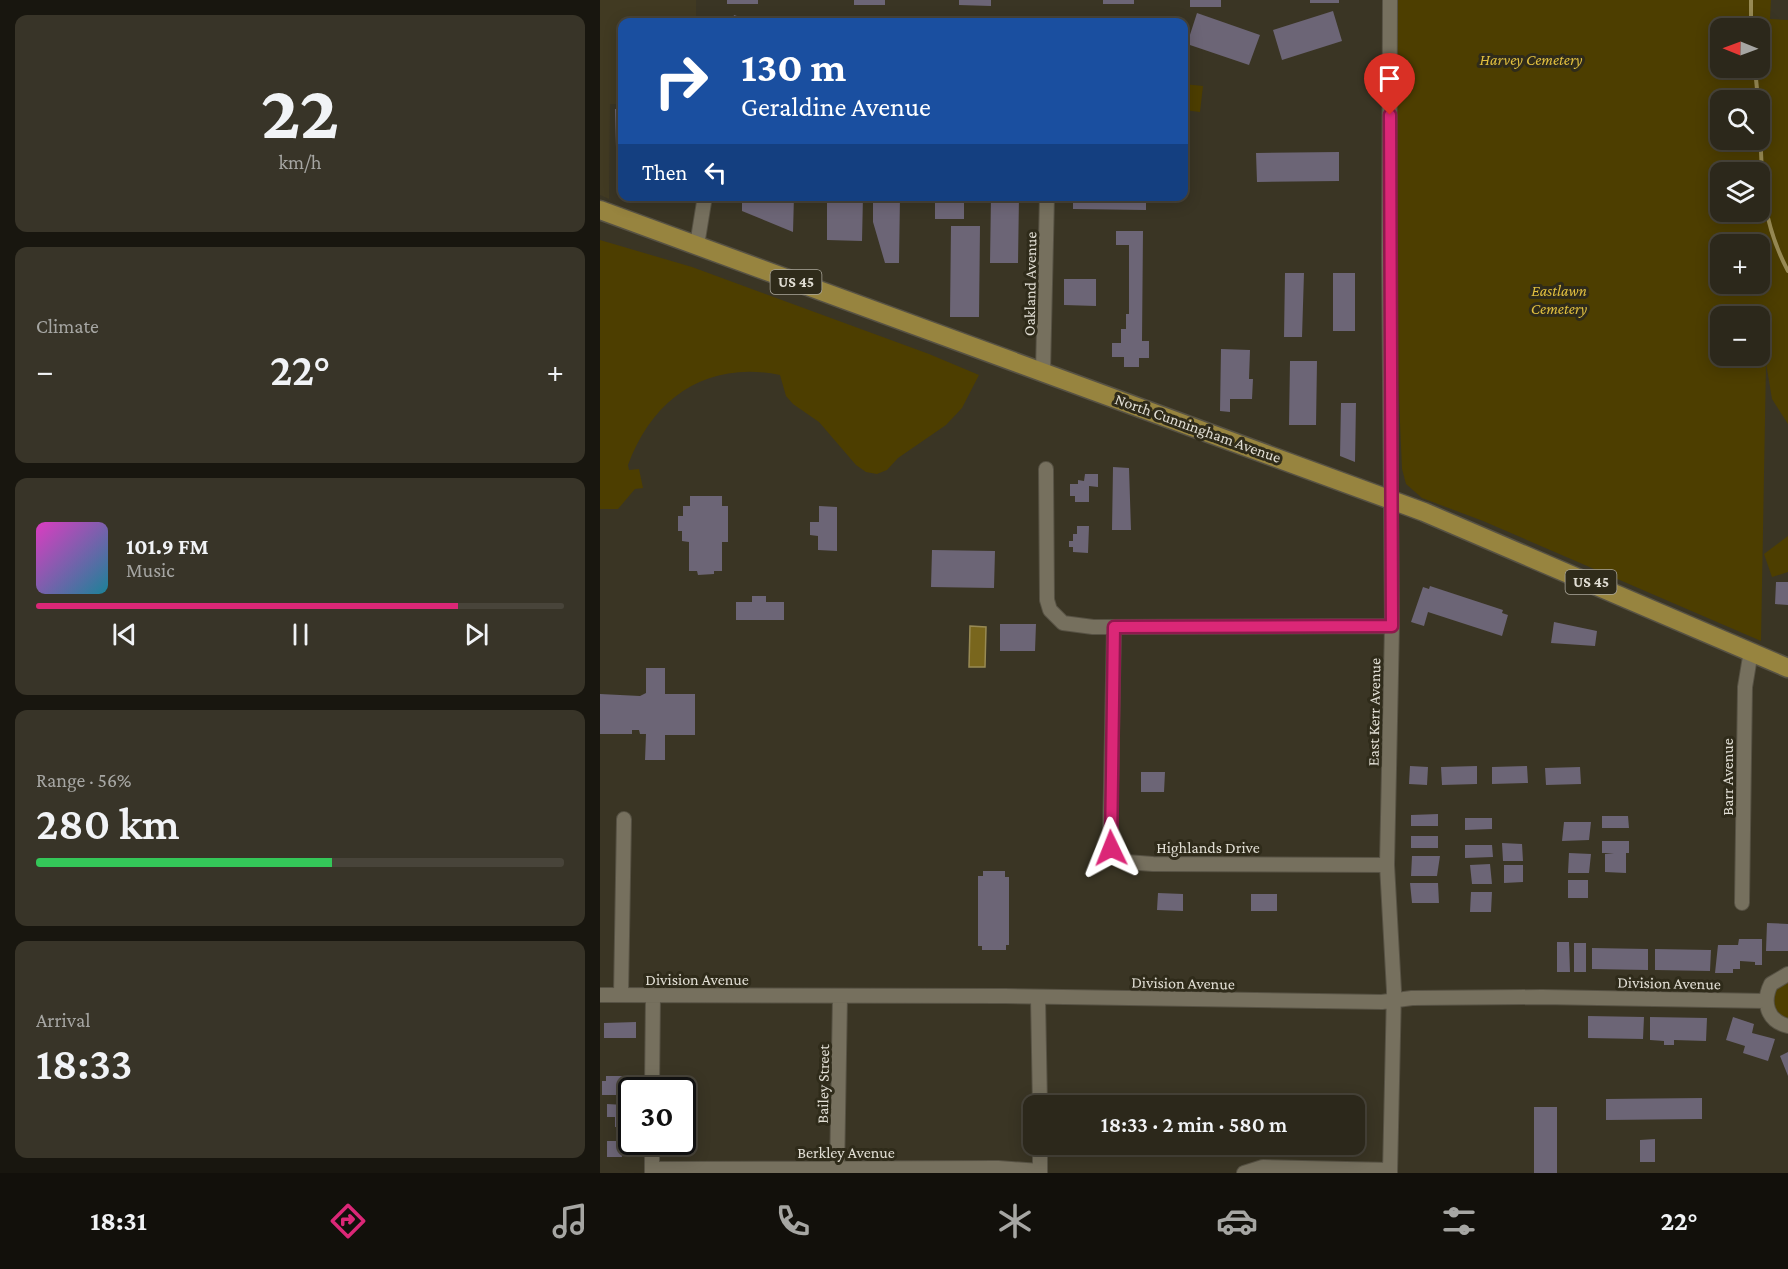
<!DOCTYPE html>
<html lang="en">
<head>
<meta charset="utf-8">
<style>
	:root { --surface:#2c281b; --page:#383428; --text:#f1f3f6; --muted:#a6a6a3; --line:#48443a; --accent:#db2777 }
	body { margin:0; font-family:"Crimson Pro",serif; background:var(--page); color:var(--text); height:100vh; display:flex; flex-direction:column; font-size:22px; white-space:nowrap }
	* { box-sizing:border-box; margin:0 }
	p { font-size:20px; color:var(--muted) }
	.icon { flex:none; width:33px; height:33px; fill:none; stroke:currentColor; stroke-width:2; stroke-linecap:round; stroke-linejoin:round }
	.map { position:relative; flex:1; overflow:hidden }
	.side { display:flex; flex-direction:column; gap:15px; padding:15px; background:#18160f; width:600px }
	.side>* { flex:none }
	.top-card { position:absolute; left:18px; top:18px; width:570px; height:183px; border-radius:12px; box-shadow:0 3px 15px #0003,0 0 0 2px var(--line); background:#1a4fa0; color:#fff; overflow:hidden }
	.needle { width:39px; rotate:271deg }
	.fabs { position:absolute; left:1110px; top:18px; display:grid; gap:12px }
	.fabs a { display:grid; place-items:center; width:60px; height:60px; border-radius:12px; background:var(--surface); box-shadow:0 3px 15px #0003,0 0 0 2px var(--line); font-size:30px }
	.speed { position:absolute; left:18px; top:1077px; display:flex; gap:12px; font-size:30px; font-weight:700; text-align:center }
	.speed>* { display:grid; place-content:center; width:78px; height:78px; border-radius:50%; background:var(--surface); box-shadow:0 3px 15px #0003,0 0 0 2px var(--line); line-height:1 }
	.speed .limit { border:3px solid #111; border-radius:9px; background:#fff; color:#111 }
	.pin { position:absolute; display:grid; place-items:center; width:51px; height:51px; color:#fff; margin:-62px -26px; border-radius:50% 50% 50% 0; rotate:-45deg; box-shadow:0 0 6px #0007 }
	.pin .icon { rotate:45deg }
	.me { position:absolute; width:66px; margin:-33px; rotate:358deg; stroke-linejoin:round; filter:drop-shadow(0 0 4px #0008) }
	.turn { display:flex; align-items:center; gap:21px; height:126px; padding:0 24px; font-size:27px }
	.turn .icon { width:78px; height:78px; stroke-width:2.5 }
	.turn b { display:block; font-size:42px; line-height:51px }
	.then { display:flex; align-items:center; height:57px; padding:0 24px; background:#0003; gap:12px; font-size:22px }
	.big { font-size:45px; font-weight:600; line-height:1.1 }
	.side .widget { flex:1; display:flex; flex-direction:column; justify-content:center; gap:9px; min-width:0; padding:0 21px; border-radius:12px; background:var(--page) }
	.side .dial { align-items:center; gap:0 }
	.dial b { font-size:78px; line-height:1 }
	.song { display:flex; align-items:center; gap:18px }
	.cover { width:72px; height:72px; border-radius:9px; background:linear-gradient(135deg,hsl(310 70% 55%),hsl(190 70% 35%)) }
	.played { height:6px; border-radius:3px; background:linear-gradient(90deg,var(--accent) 80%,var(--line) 80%) }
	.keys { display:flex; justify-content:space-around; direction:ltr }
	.heat { display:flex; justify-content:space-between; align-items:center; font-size:33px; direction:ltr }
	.charge { height:9px; border-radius:4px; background:linear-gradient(90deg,#34c759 56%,var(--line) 0) }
	.trip { position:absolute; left:423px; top:1095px; width:342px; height:60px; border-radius:12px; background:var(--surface); box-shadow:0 3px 15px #0003,0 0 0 2px var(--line); font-weight:600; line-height:60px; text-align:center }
	.menu { display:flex; height:96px; justify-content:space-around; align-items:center; background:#12100b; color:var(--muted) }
	.menu .icon { width:42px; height:42px }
	.menu .current { color:var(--accent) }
	.menu b { font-size:27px; color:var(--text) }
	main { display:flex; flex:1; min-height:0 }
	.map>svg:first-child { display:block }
	.built { fill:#413a22 }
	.green { fill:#4d3e00; fill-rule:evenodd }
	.water { fill:#79661d; stroke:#988a54; stroke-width:1.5 }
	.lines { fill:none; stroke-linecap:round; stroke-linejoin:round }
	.stream { stroke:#988a54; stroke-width:4 }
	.building { fill:#6c6576 }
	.street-casing { stroke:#575244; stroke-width:16 }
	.primary-casing { stroke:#575244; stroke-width:21 }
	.street { stroke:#76705e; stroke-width:14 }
	.primary { stroke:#97843f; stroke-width:18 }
	.route-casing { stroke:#8e194d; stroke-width:15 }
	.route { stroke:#db2777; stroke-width:10 }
	.labels { text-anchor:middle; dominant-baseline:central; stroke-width:6; stroke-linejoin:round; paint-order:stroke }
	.shield { fill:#2f2b1a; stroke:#aca89c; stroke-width:1.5 }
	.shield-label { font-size:15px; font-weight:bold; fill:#e1ded4 }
	.park-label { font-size:16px; font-style:italic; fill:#e1bf3f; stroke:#2f2b1a }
	.street-label { font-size:16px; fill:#e1ded4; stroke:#2f2b1a }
</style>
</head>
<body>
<main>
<section class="side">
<div class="widget dial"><b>22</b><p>km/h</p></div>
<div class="widget"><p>Climate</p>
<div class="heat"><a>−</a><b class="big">22°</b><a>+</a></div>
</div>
<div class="widget">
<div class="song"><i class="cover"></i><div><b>101.9 FM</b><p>Music</p></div></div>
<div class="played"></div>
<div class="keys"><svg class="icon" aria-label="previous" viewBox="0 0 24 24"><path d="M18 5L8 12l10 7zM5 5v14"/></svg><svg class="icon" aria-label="pause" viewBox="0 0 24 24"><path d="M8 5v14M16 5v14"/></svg><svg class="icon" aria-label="next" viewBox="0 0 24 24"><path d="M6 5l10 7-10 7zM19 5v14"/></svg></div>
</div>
<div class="widget"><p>Range · 56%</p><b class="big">280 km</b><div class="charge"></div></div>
<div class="widget"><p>Arrival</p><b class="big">18:33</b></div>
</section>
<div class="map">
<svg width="1188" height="1173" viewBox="0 0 1188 1173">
	<rect width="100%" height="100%" fill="#3a3524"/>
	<!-- built -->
	<path class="built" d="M0 0H96V22H22V104H10L9 199 0 195Z"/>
	<!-- green -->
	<path class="green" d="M790 0H1171L1170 19 1188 20V424L1172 399 1166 363 1161 641 883 521 822 498 806 484 802 469 798 376ZM1120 28H1160V68H1120ZM1120 100H1160V140H1120ZM1120 172H1160V212H1120ZM1120 244H1160V284H1120ZM1120 316H1160V356H1120Z
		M584 84 603 86 600 112 584 110Z
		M0 240 92 267 329 354 379 375 362 408 346 425 298 458 287 470 277 474 266 472 256 465 219 422 193 404 186 396 180 375C108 360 53 397 28 465L29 470 39 469 43 488 35 489 18 509H0Z
		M1188 536V572L1172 577 1164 554Z
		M1188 982V1020C1170 1013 1167 989 1188 982Z"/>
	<!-- water -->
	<path class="water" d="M370 626 386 627 385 667H369Z"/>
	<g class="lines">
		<!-- stream -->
		<path class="stream" d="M1151 0V28
			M1155 68 1158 100
			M1160 120C1162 178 1160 218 1188 271"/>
	</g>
	<!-- building -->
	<path class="building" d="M127 0H158V4H127Z
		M254 0H285V5H254Z
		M359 0H391V6L359 5Z
		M503 0H534V4H503Z
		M590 0H621V7H590Z
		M710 0H739V3H710Z
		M733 11 742 41 682 60 673 30Z
		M597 13 660 35 649 65 587 44Z
		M134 15 155 22H132Z
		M19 34H22V70H18Z
		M15 109H22V148H16Z
		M739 152V181L657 182 656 153Z
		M142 196H194L193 232 142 211Z
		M227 196H263L262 241 227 240Z
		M273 196H300L299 263H285L273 222Z
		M335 196H364V219H335Z
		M391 196H419L418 263H390Z
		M473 196H546V210L473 209Z
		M351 226H380L379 317H350Z
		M516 231H543L542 341H549V358H539V367H524V357H512V343H521V329H526V314H529V245H516Z
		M685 273H704L702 337H684Z
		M733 273H755V331H733Z
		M464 279H496V306L464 305Z
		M621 349 650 350 649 379H653L652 399H630V412L620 411Z
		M690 361H717L716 425H689Z
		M741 403H756L755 462 740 456Z
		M513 467 529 468 531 530H512Z
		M485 474H498V487L489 486V502H475V496H470V484H478V480L484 481Z
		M90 496H122V506H128V542H122V571H114V574L98 575 97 571H89V542L82 541V531H78V516H83V506H90Z
		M219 506 237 507V551L218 550V536L210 535V522H219Z
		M477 526H489L488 553 473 552V547H469V541H473V534H477Z
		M332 550 395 551 394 588 331 587Z
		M1176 582H1188V605L1175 604Z
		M830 586 903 610 902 613 908 615 902 636 828 612 824 626 811 622 823 587 829 589Z
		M152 596H166V602H184V620H136V602H152Z
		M954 622 997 631 995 646 951 643Z
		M400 624H436L435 651H400Z
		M46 668H65V694H95V735H65V760H45L46 734H40L39 730H32V734H0V694L40 696 46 693Z
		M810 766 828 767 827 785 809 784Z
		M877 766V784L842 785 841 767Z
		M927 766 928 783 892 784V767Z
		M980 767 981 784 946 785 945 768Z
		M541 772H565L564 792H541Z
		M838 814V826H811V815Z
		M1002 816H1028L1029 828H1002Z
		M865 818H892V829L865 830Z
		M964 822H991L989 840 962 841Z
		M811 836H838V848H811Z
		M1002 841H1029V853H1026V873L1005 872V854L1014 853H1002Z
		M902 843 922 844 923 861H903Z
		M865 845H892L893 857 865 858Z
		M969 853 991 854 989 873H968Z
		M812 856H840L837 876H811Z
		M890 864 892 884H872L870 865Z
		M904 865H923V882L904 883Z
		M383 871H405V877H409V945H406V950H382V946H378V876H383Z
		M968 880H988V898H968Z
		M810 883H838L839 903H812Z
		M871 892H892L891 912H870Z
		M558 893 583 894V911L557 910Z
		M651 894H677V911H651Z
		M1167 923 1188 924V951H1166Z
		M1139 939H1162V965H1155V962L1140 961V969H1133V973H1115L1118 945H1138Z
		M957 942H969L970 972H957Z
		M974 943H986V972H974Z
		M992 948 1048 949V970L992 969Z
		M1055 949 1111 950 1110 971 1055 970Z
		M988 1016 1044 1017 1043 1039 988 1038Z
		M1050 1017 1107 1018 1106 1041 1074 1040V1045H1064V1041L1050 1040Z
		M1133 1017 1154 1024 1152 1033 1175 1039 1168 1061 1143 1053 1145 1046 1126 1040Z
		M36 1022V1038H4V1023Z
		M1188 1052V1076L1180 1056Z
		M6 1076H25V1080H34V1090H32V1095H2V1081H6Z
		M1102 1098V1119L1006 1120V1099Z
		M7 1104 24 1105V1107H29L25 1127H15V1117H7Z
		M934 1107H957V1173H934Z
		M1055 1139V1162H1040V1140Z
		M7 1141H21L22 1157H7Z"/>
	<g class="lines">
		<defs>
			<path id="street" d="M97 245 105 196
				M443 372 447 196
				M446 469 447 600 450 610 463 623 493 627 792 626
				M514 627 510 838 515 855 526 862 553 864 787 865
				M1142 903 1145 687 1151 651
				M1188 974 1171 984C1162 1002 1167 1021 1188 1026
				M0 995 405 996 782 1002 812 998 942 997 1165 1001
				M21 995 24 819
				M438 998 440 1106
				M52 1090 53 996
				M52 1169 398 1168 440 1171
				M52 1173V1142
				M237 1173 240 996
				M440 1173V1144
				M644 1173 663 1167 790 1170
				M790 1173 794 991 787 865 792 626 789 258 790 0"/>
			<path id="primary" d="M0 210 824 512 1188 668"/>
		</defs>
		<!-- street casing -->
		<use href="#street" class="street-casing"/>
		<!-- primary casing -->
		<use href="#primary" class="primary-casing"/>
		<!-- street -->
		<use href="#street" class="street"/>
		<!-- primary -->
		<use href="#primary" class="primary"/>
	</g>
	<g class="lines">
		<defs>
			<path id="route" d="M511 848 514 627 792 626 790 115"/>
		</defs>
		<!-- route casing -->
		<use href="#route" class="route-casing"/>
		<!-- route -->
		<use href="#route" class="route"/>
	</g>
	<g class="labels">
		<!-- shield labels -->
		<g class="shield">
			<rect x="170.5" y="270" width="51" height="24" rx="4.5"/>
			<rect x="965.5" y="570" width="51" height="24" rx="4.5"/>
		</g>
		<g class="shield-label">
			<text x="196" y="282">US 45</text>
			<text x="991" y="582">US 45</text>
		</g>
		<!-- park labels -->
		<g class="park-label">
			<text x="931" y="59">Harvey Cemetery</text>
			<text x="959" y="290">Eastlawn<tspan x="959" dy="18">Cemetery</tspan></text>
		</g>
		<!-- street labels -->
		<g class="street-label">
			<text transform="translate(430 284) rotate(-89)">Oakland Avenue</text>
			<text transform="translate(598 428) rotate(20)">North Cunningham Avenue</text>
			<text transform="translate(774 712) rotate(-89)">East Kerr Avenue</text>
			<text transform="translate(1127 777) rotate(-90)">Barr Avenue</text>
			<text x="608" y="847">Highlands Drive</text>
			<text x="97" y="979">Division Avenue</text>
			<text transform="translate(583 983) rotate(1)">Division Avenue</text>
			<text transform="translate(1069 983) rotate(1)">Division Avenue</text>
			<text transform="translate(223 1084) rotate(-89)">Bailey Street</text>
			<text x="246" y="1152">Berkley Avenue</text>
		</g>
	</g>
</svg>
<div class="fabs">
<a><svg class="needle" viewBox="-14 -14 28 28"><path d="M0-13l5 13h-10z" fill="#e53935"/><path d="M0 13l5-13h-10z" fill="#a6a6a3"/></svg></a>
<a><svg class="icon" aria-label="search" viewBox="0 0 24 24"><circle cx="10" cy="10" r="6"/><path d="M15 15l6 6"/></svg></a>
<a><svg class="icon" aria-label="layers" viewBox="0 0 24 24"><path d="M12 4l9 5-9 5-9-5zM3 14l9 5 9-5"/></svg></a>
<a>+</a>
<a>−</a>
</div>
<div class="speed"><div class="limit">30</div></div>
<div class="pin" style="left:790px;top:115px;background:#d93025"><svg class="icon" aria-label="arrive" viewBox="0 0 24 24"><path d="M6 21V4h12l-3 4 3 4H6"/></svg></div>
<svg class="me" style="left:511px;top:848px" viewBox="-20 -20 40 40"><path d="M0-17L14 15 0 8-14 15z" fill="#db2777" stroke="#fff" stroke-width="4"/></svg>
<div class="trip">18:33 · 2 min · 580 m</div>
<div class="top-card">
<div class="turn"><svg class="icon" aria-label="right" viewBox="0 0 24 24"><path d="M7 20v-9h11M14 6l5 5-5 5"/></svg><div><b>130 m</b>Geraldine Avenue</div></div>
<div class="then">Then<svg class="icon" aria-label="left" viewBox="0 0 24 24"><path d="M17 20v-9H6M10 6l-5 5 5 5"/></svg></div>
</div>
</div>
</main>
<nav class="menu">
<b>18:31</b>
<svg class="icon current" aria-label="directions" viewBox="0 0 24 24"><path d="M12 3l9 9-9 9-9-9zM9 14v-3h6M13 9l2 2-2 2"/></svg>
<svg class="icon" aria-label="music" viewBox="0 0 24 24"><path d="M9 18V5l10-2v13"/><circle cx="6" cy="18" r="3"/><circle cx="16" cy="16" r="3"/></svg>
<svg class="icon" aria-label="phone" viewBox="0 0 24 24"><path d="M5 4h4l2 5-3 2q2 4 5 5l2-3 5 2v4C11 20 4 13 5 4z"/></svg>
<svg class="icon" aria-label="climate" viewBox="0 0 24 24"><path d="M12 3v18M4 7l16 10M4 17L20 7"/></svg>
<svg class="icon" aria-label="car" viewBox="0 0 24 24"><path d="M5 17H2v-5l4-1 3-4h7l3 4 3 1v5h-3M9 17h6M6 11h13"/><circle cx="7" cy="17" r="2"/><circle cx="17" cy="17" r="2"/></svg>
<svg class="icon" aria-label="filters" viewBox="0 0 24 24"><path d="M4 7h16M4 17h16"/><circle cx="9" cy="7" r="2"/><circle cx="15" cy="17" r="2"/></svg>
<b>22°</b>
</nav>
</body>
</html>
